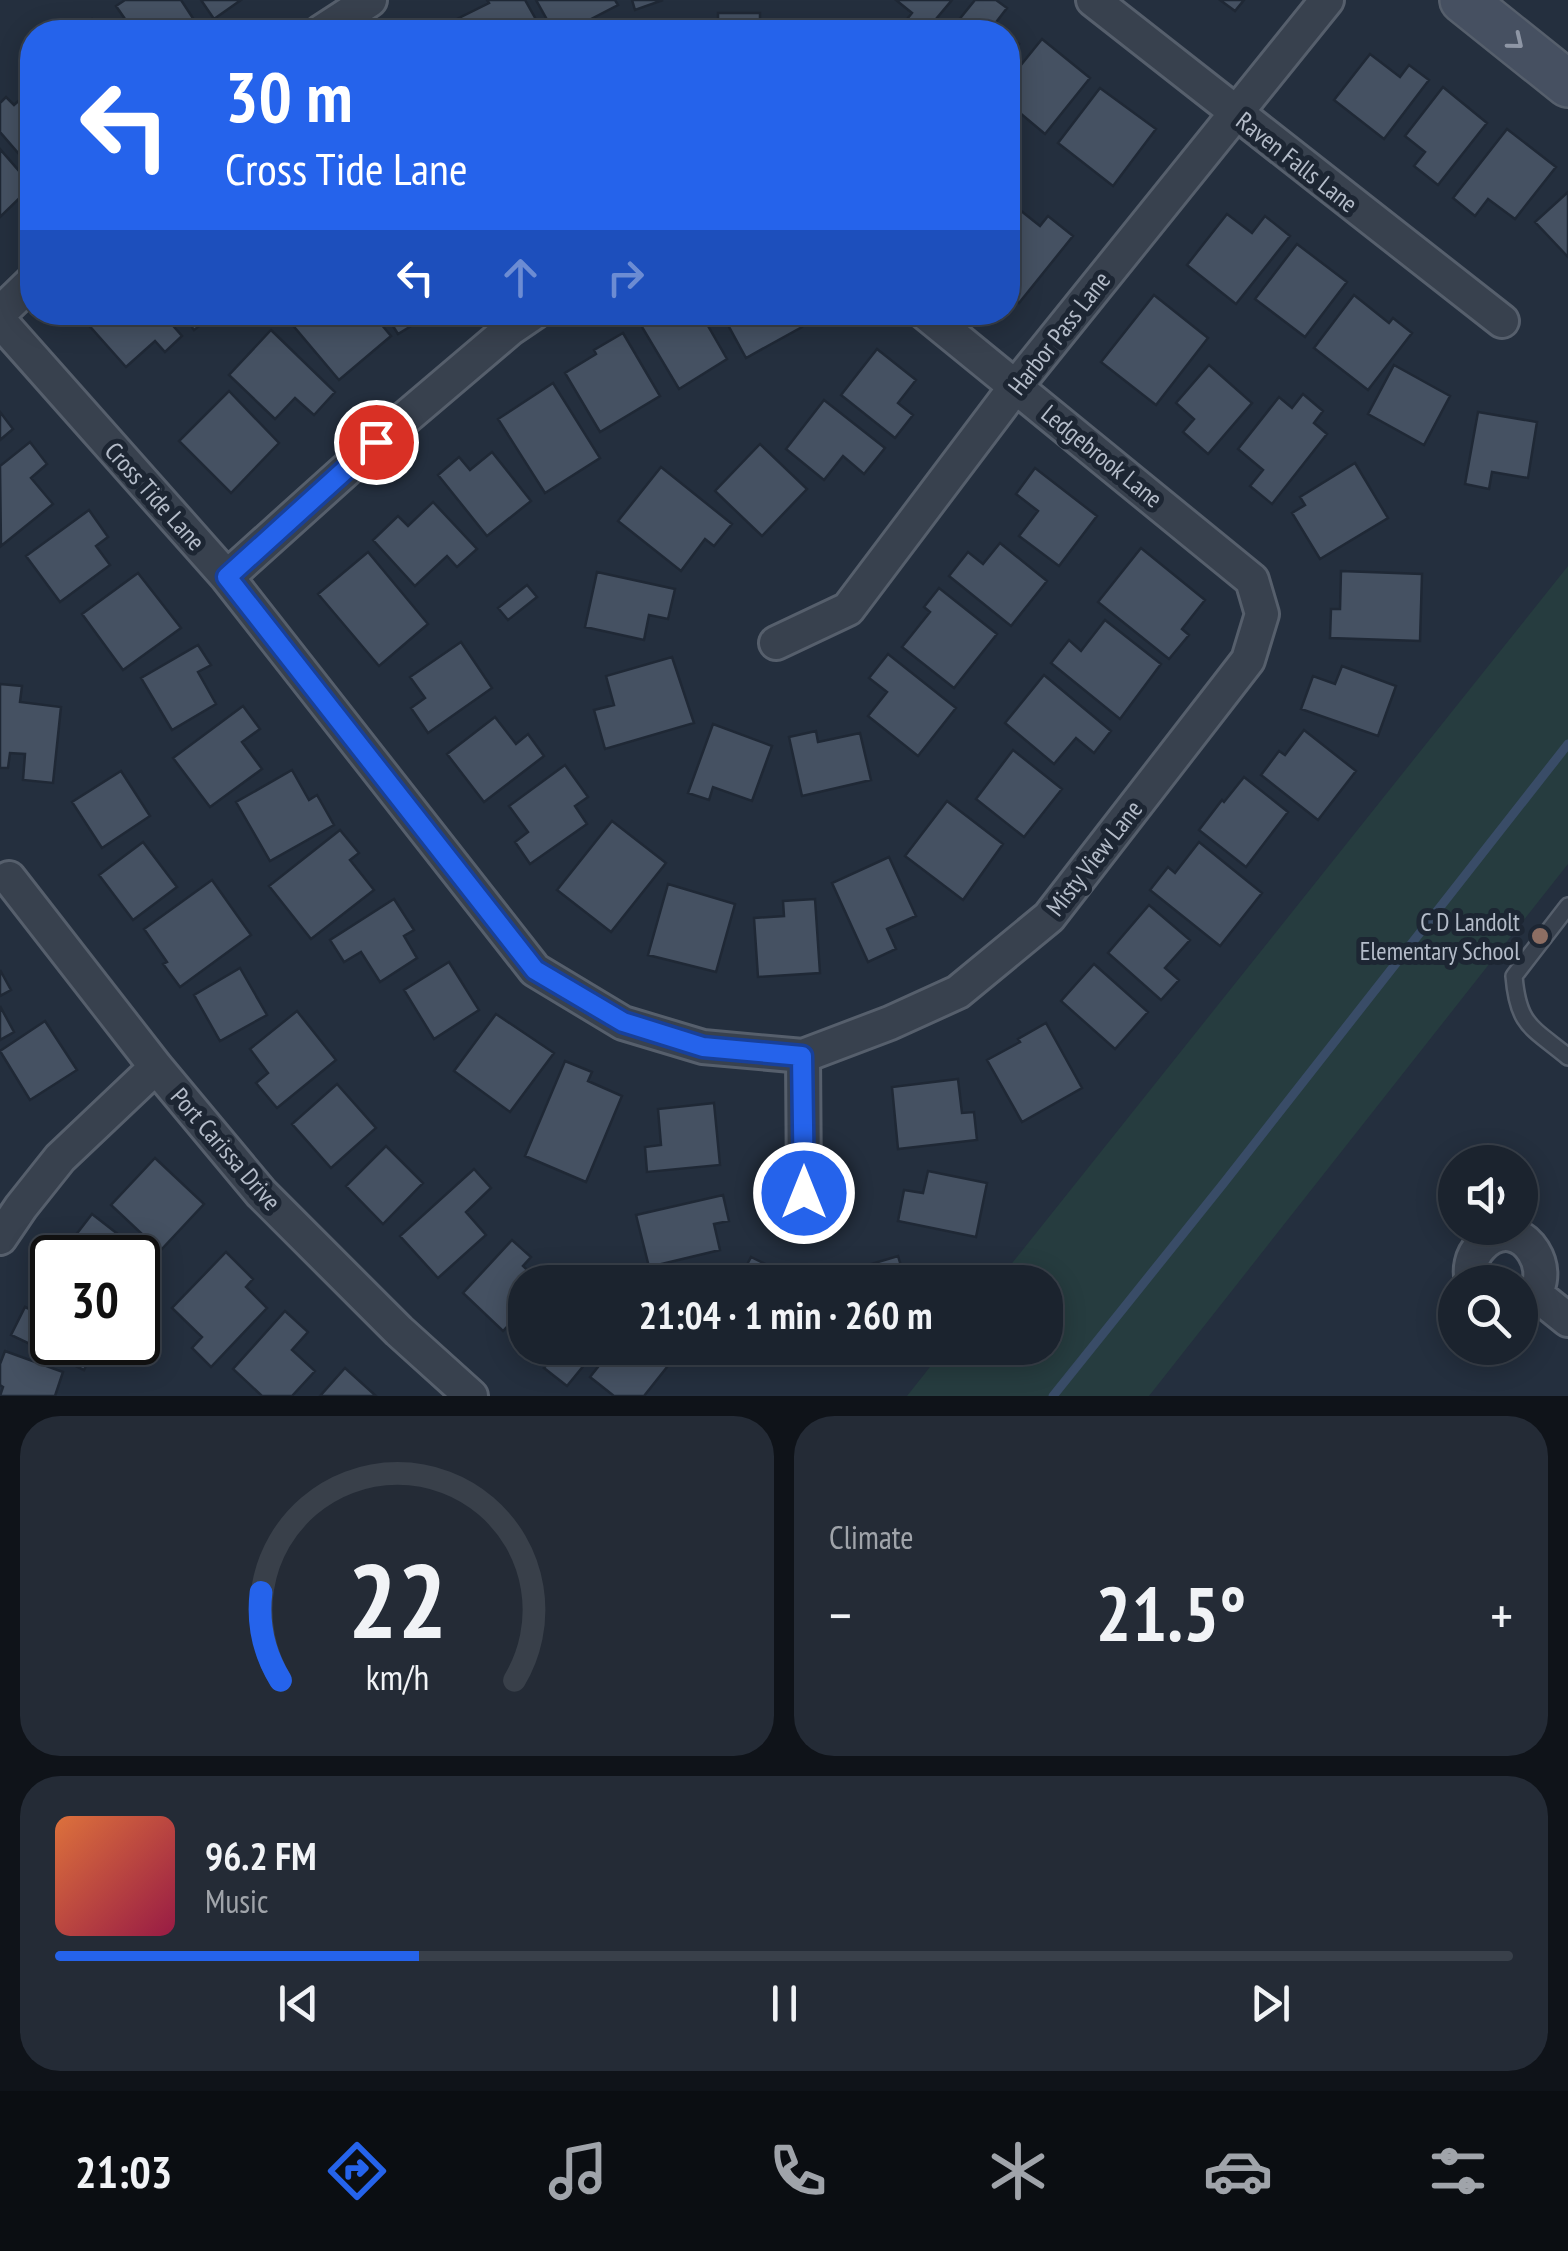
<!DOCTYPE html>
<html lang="en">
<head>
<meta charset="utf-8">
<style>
	:root { --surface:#1b232e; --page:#242b36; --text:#f1f3f6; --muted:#a0a4aa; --line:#39404a; --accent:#2563eb }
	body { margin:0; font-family:"PT Sans Narrow",sans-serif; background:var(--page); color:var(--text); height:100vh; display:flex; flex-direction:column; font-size:38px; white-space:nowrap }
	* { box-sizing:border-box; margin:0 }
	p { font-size:32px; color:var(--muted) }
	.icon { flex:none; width:55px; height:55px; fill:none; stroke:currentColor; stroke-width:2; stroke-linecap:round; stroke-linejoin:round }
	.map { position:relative; height:1396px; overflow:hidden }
	.drawer { display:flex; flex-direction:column; gap:20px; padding:20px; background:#0f1319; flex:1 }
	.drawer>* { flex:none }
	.guide { position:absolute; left:20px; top:20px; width:1000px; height:305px; border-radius:40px; box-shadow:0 5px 25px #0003,0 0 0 2px var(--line); background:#2563eb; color:#fff; overflow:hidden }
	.buttons { position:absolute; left:1438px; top:1145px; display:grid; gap:20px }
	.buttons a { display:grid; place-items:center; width:100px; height:100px; border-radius:50%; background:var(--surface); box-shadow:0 5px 25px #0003,0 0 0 2px var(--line); font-size:50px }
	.speed { position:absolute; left:30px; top:1235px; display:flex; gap:20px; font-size:50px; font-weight:700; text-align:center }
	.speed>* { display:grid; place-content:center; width:130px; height:130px; border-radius:50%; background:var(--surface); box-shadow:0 5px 25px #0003,0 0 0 2px var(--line); line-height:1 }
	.speed .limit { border:5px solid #111; border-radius:15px; background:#fff; color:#111 }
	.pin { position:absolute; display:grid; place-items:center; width:85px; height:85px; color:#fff; margin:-42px; border:5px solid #fff; border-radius:50%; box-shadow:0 2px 10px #0007 }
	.me { position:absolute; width:110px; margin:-55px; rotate:0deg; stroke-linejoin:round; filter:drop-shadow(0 0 8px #0008) }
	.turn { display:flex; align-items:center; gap:35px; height:210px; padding:0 40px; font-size:45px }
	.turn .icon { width:130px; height:130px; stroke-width:2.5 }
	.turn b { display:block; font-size:70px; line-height:85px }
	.lanes { display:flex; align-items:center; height:95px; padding:0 40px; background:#0003; justify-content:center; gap:50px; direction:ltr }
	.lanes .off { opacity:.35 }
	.big { font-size:75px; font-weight:600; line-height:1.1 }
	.drawer .card { flex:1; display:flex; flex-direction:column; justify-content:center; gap:15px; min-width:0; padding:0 35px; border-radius:40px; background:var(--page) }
	.drawer .dial { align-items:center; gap:0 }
	.dial svg { height:260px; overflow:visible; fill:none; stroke:var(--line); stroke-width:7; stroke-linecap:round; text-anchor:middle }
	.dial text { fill:var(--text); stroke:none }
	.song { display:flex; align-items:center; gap:30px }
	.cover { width:120px; height:120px; border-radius:15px; background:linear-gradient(135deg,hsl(20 70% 55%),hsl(340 70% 35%)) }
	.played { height:10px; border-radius:5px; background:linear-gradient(90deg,var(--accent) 25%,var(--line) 25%) }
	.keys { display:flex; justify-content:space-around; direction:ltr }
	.heat { display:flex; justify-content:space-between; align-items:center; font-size:55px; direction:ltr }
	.drawer .tiles { flex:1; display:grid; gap:20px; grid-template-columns:1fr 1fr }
	.card:last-child { grid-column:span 2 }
	.trip { position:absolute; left:508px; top:1265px; width:555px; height:100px; border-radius:40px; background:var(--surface); box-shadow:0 5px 25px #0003,0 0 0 2px var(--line); font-weight:600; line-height:100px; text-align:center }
	.tab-bar { display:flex; height:160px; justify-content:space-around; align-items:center; background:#0b0e12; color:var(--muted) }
	.tab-bar .icon { width:70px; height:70px }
	.tab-bar .current { color:var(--accent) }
	.tab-bar b { font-size:45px; color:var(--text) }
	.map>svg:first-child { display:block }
	.green { fill:#263c3f }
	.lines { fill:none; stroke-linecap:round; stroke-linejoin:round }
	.stream { stroke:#394c67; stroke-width:9 }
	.building { fill:#455162; stroke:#1f2835; stroke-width:2.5 }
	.lane-casing { stroke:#565f6c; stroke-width:20 }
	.street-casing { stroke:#565f6c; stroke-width:38 }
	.secondary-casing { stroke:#565f6c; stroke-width:50 }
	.lane { stroke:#38414e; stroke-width:15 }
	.street { stroke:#38414e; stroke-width:32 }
	.secondary { stroke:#465061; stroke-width:45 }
	.oneway { stroke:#8e96a5 }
	.route-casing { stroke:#184099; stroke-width:25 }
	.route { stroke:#2563eb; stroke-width:18 }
	.education-dot { fill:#8d6e63; stroke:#1d2633; stroke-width:4 }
	.labels { text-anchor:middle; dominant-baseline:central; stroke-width:10; stroke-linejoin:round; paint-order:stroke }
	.street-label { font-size:25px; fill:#b4bcc9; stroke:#1d2633 }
	.poi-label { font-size:25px; fill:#b4bcc9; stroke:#1d2633; text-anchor:end }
</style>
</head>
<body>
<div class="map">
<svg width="1568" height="1396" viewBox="0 0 1568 1396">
	<rect width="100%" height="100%" fill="#242f3e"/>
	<!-- green -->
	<path class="green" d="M1568 566V864L1149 1396H907L945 1348H1045V1282H997Z"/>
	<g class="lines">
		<!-- stream -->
		<path class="stream" d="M1053 1396 1223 1184 1568 744"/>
	</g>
	<!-- building -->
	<path class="building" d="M125 0H181L202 32H134L116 6Z
		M201 0H241L214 19Z
		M487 0H525L543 32H465L457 19 489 3Z
		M536 0H615L618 5 566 32H554Z
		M632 0H663L635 10Z
		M896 0H952L925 32H913L903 24 912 13Z
		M975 0H996L1007 8 994 25 1004 32H949Z
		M1220 0H1244L1235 11Z
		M718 13H760V24H780V32H718Z
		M92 19 103 32H77Z
		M1008 35 1019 44 1008 59Z
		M1042 39 1090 78 1045 134 1008 103V81Z
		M1370 54 1400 77 1409 65 1429 80 1384 139 1334 100Z
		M1443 87 1487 123 1438 185 1414 166 1425 152 1405 136Z
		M1100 88 1156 129 1113 186 1058 143Z
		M32 89V169L0 132V103L6 97 14 105Z
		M1507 129 1556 167 1515 219 1488 199 1475 216 1453 198Z
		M0 149 32 186 0 217Z
		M1568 192V257L1535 222Z
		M1011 203 1040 226 1048 216 1073 236 1019 303 1008 294V207Z
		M1227 214 1252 233 1265 216 1290 236 1236 304 1187 265Z
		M1297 244 1347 282 1305 337 1255 299Z
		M1154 295 1208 338 1156 405 1101 362Z
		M1354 295 1389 323 1393 318 1412 333 1368 390 1314 348Z
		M97 312H161L182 336 165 352 155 341 126 367 86 322Z
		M181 312H218L194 330Z
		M289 312H371L391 336 339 380 285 316Z
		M384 312H417L421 320 398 334Z
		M655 312H663L667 320 681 312H700L727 359 679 389 639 322Z
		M721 312H795L802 327 746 358Z
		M271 330 335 392 314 415 295 398 275 419 229 375Z
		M623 333 660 396 600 432 565 373 596 354 594 350Z
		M877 349 916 380 898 403 913 415 895 438 841 395Z
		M1209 365 1252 403 1208 454 1183 432 1194 419 1176 403Z
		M1394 365 1450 396 1424 445 1368 414Z
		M553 383 600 458 545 493 498 419Z
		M229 391 279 443 231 493 179 441Z
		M1303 394 1323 411 1314 423 1327 434 1272 504 1250 486 1263 470 1238 449 1279 397 1292 408Z
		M824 400 885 448 864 474 843 456 824 480 786 449Z
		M0 412 13 429 0 440Z
		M1478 412 1537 422 1528 478 1492 472 1489 489 1465 484Z
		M30 442 47 464 31 478 53 504 1 546 0 466Z
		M760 444 807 489 762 536 715 491Z
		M492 452 531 501 487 536 438 475 459 457 470 470Z
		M1355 463 1388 518 1320 559 1292 513 1305 505 1300 497Z
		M661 467 732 524 714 546 705 539 681 571 618 521Z
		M1035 468 1097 516 1059 566 1019 536 1038 511 1016 494Z
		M433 502 477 549 457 567 447 556 415 586 373 540 398 516 408 526Z
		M89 510 108 537 96 546 110 565 60 602 26 556Z
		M1000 543 1047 581 1011 626 949 576 968 552 983 564Z
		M1141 548 1205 600 1182 629 1189 635 1169 659 1098 602Z
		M368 552 428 624 379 666 318 594Z
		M1341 571 1422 574 1420 641 1330 638 1331 609H1340Z
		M597 572 675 589 668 619 649 615 644 640 585 627Z
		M138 573 181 628 123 670 82 614Z
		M527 585 537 597 508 620 498 608Z
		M939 588 997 634 954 688 902 647 930 612 924 607Z
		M1105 620 1161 664 1120 719 1051 663 1069 640 1081 651Z
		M461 642 492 688 428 733 411 708 425 698 410 677Z
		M198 645 211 665 198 672 216 704 172 730 141 678Z
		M888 654 956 708 918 756 868 716 887 692 869 678Z
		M672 657 694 723 605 749 594 710 614 705 606 676Z
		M1342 666 1396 686 1378 736 1301 709 1313 676 1335 684Z
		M1044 675 1111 731 1094 753 1076 738 1054 764 1005 723Z
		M0 684 22 686 20 702 61 707 53 783 23 780 25 754 10 753 8 768H0Z
		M243 706 260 729 242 742 262 769 210 807 173 758Z
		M495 717 516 744 528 734 544 756 484 802 447 754Z
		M713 724 772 746 752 801 713 787 709 800 688 793Z
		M1304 730 1356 771 1318 820 1261 775 1279 751 1285 755Z
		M816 731 818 742 860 733 871 780 802 796 789 737Z
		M1013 750 1062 789 1024 837 976 799Z
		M565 765 588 797 575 806 587 824 530 864 515 842 528 832 509 806Z
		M292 770 309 800 317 795 334 825 270 861 236 802Z
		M121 771 150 816 102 848 72 802Z
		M1244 777 1288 812 1246 867 1199 830 1222 800 1224 802Z
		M947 801 1003 844 963 900 905 856Z
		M612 821 666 863 611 932 557 890Z
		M340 830 359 853 350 860 374 890 311 939 269 886Z
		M143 842 177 887 133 920 99 875Z
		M1199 842 1262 893 1220 946 1150 890 1168 867 1175 873Z
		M889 857 916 916 887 929 896 949 868 962 832 883Z
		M212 880 251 935 180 987 163 964 167 962 144 929Z
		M668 884 735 904 716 972 648 955Z
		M394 899 414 930 404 936 417 958 380 982 361 952 344 962 330 940Z
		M815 899 820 973 758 977 754 918 784 916 783 901Z
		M1149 905 1190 940 1165 968 1179 980 1161 1000 1108 953Z
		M449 962 479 1010 434 1039 404 990Z
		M1094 964 1148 1012 1115 1049 1061 1001Z
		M240 968 267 1015 220 1041 194 995Z
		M0 970 11 990 0 996Z
		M0 1006 14 1032 0 1040Z
		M297 1011 336 1060 277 1108 256 1083 268 1073 250 1049Z
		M496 1014 554 1053 510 1112 454 1071Z
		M45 1021 77 1070 30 1100 0 1051Z
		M1046 1023 1082 1088 1022 1122 987 1060 1020 1042 1018 1039Z
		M565 1061 592 1072 588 1081 622 1096 586 1182 525 1156Z
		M958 1079 962 1113 974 1112 977 1140 898 1149 892 1087Z
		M337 1084 376 1128 331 1168 292 1124Z
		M714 1103 720 1165 647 1172 645 1147 661 1145 658 1109Z
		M386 1146 423 1183 383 1224 346 1186Z
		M155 1158 204 1204 160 1251 111 1205Z
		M474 1169 491 1188 466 1212 486 1235 438 1278 400 1236Z
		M928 1171 987 1183 976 1237 898 1221 904 1190 923 1193Z
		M723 1195 729 1221 714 1224 720 1250 649 1267 636 1215Z
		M92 1214 146 1256 138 1267V1258H58Z
		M512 1240 531 1257 523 1266 540 1282H525V1308L503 1331 463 1293Z
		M226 1252 253 1279 246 1287 267 1308 211 1367 192 1348 202 1337 172 1308Z
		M898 1256 906 1282H840L838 1274Z
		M751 1257 802 1282H738Z
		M25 1307 49 1318 52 1311V1342H97L84 1370 11 1335Z
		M285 1311 308 1332 292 1350 315 1371 292 1396H262L233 1369Z
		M554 1348H598L567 1386 544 1368 558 1351Z
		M613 1348H662L675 1357 644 1396H614L590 1377Z
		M743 1348H781L774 1363Z
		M5 1351 63 1372 55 1396H0L3 1387 0 1385V1364Z
		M345 1368 376 1396H320Z"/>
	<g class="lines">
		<defs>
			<path id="lane" d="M1568 906 1514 976C1518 1026 1532 1027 1568 1057"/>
			<path id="street" d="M1093 0 1502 321
				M321 32 370 0
				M0 313 32 282
				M0 321 227 577 535 970 623 1023 703 1047 803 1056 890 1023 958 992 1049 917 1248 660 1262 614 1252 580 924 312
				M227 577 377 442 510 329 535 312
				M776 643 848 609 1016 386 1327 0
				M9 878 156 1067 261 1193 399 1331 471 1396
				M803 1056 804 1193
				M0 1238 21 1207 60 1158 156 1067
				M1472 1282C1469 1270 1471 1256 1481 1246 1521 1205 1568 1281 1520 1307
				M1537 1295 1568 1320"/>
			<path id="secondary" d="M1463 0 1568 84"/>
		</defs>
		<!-- lane casing -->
		<use href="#lane" class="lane-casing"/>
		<!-- street casing -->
		<use href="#street" class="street-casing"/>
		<!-- secondary casing -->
		<use href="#secondary" class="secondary-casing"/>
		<!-- lane -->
		<use href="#lane" class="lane"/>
		<!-- street -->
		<use href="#street" class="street"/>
		<!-- secondary -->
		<use href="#secondary" class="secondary"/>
	</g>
	<!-- one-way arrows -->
	<defs><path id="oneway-chevron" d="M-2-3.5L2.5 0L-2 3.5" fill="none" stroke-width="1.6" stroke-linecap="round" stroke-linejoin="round" transform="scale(2.5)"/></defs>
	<use class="oneway" href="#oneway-chevron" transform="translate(1516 42) rotate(39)"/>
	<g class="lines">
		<defs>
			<path id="route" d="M376 442 227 577 535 970 623 1022 703 1047 802 1056 804 1193"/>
		</defs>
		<!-- route casing -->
		<use href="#route" class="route-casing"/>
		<!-- route -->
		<use href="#route" class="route"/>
	</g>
	<!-- markers -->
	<circle class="education-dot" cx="1540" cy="936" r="10"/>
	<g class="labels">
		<!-- street labels -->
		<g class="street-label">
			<text transform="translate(1297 162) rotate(38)">Raven Falls Lane</text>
			<text transform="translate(1059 333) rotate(-52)">Harbor Pass Lane</text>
			<text transform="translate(1102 456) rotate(39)">Ledgebrook Lane</text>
			<text transform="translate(155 496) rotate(48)">Cross Tide Lane</text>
			<text transform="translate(1094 858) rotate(-52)">Misty View Lane</text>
			<text transform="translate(226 1149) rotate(49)">Port Carissa Drive</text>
		</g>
		<!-- poi labels -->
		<g class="poi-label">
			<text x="1520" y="922">C D Landolt<tspan x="1520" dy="29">Elementary School</tspan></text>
		</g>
	</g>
</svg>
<div class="buttons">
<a><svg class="icon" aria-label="sound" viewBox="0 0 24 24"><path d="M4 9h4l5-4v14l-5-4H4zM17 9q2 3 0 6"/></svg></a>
<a><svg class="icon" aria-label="search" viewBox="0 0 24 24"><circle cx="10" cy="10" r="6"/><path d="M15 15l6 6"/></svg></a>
</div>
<div class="speed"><div class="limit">30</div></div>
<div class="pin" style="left:376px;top:442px;background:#d93025"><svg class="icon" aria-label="arrive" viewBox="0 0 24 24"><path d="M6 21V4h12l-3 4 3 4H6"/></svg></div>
<svg class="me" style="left:804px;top:1193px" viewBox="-20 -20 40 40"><circle r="17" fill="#2563eb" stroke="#fff" stroke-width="3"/><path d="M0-11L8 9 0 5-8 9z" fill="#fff"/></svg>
<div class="trip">21:04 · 1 min · 260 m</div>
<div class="guide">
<div class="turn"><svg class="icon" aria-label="left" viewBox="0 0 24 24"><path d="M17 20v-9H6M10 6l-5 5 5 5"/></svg><div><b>30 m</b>Cross Tide Lane</div></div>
<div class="lanes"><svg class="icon" aria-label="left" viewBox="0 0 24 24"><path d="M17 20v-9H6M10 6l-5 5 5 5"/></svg><svg class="icon off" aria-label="ahead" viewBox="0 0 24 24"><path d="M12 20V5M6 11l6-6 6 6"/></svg><svg class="icon off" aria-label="right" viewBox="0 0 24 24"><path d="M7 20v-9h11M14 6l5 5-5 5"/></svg></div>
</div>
</div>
<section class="drawer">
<div class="tiles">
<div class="card dial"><svg viewBox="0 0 100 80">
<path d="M14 69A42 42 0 1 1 86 69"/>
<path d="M14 69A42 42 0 0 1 8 42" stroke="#2563eb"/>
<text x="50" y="56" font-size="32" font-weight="700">22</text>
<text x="50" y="72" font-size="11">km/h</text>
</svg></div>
<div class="card"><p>Climate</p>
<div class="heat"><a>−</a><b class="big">21.5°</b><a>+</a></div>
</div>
<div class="card">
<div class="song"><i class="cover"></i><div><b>96.2 FM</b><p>Music</p></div></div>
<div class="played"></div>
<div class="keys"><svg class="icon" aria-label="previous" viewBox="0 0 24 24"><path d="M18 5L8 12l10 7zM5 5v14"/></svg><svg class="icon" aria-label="pause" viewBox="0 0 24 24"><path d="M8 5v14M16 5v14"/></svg><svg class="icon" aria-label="next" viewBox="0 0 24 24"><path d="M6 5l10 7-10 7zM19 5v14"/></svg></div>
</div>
</div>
</section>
<nav class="tab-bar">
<b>21:03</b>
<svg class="icon current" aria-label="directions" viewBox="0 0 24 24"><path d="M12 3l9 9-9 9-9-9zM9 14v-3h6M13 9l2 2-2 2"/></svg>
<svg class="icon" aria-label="music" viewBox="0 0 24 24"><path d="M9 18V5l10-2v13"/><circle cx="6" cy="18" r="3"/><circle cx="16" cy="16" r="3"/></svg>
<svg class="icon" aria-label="phone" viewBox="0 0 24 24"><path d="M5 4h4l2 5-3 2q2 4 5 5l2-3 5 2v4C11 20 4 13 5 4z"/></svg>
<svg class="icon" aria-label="climate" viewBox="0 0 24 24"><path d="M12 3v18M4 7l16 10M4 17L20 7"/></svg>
<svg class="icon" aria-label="car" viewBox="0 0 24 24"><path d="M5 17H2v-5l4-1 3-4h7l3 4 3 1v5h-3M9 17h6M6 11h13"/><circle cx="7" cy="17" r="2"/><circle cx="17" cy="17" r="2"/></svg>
<svg class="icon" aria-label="filters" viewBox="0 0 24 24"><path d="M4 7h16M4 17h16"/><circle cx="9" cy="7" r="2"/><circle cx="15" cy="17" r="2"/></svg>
</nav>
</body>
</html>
